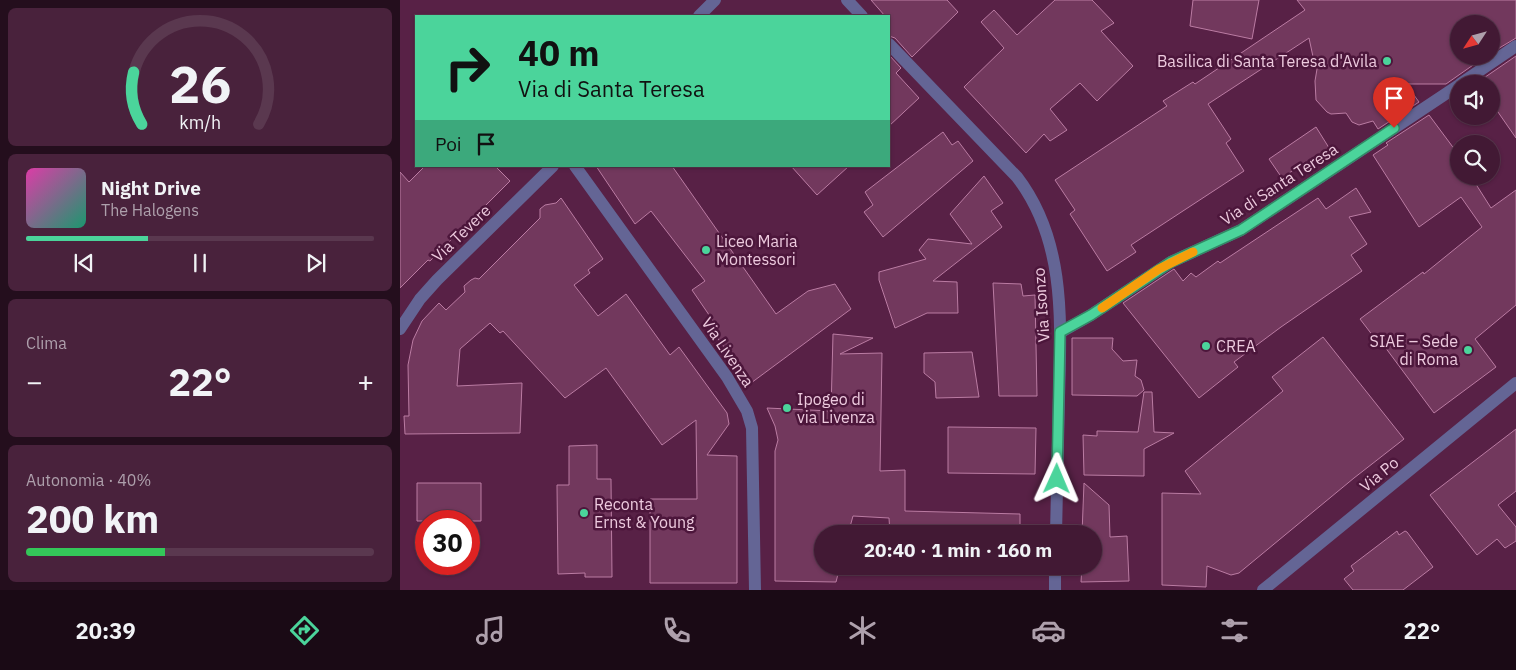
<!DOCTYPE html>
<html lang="it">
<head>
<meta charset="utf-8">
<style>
	:root { --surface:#421934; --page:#49223c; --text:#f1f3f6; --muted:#aea0ac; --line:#5a384f; --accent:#4bd49b }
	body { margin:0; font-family:"IBM Plex Sans",sans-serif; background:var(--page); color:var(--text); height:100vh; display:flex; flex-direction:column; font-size:19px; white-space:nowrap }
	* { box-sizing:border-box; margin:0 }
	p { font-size:16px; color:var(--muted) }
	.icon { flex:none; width:28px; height:28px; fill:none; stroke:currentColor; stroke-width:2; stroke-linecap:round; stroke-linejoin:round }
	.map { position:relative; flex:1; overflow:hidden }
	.details { display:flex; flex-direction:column; gap:8px; padding:8px; background:#240e1d; width:400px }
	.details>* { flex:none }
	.top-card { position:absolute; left:15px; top:15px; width:475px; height:152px; border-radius:0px; box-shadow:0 1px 4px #0004,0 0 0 1px var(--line); background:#4bd49b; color:#111; overflow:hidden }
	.needle { width:32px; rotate:234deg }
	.fabs { position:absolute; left:1050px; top:15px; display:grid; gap:10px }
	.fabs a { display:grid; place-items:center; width:50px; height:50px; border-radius:50%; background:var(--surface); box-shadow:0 1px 4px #0004,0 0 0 1px var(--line); font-size:25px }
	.speed { position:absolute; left:15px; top:510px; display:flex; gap:10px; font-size:25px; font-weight:700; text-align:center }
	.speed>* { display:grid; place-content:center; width:65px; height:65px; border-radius:50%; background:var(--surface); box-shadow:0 1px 4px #0004,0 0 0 1px var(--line); line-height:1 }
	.speed .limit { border:8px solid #d22; background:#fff; color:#111 }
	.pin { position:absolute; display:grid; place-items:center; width:42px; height:42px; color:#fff; margin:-51px -21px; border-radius:50% 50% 50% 0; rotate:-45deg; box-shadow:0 0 5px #0007 }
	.pin .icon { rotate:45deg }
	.me { position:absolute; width:55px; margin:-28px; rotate:1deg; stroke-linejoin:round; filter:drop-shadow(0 0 4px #0008) }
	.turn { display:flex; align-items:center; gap:18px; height:105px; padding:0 20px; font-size:22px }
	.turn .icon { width:65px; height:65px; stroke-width:2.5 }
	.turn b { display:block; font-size:35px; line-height:42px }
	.then { display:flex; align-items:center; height:48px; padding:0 20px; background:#0003; gap:10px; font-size:19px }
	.big { font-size:38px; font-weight:700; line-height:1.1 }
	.details .widget { flex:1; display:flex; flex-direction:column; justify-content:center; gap:8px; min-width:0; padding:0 18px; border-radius:8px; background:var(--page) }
	.details .dial { align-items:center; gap:0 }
	.dial svg { height:130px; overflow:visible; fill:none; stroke:var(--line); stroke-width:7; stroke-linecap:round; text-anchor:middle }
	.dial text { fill:var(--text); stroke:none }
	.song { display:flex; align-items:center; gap:15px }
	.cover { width:60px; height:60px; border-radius:8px; background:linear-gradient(135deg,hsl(320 70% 55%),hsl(160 70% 35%)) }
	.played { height:5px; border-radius:2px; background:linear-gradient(90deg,var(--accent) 35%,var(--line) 35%) }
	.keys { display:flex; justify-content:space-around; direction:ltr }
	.heat { display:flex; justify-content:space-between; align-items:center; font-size:28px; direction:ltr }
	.charge { height:8px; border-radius:4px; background:linear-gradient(90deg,#34c759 40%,var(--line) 0) }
	.trip { position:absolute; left:414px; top:525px; width:288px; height:50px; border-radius:25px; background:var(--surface); box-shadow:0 1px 4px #0004,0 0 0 1px var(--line); font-weight:700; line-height:50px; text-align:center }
	.menu { display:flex; height:80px; justify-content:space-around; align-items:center; background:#1a0a15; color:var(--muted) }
	.menu .icon { width:35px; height:35px }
	.menu .selected { color:var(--accent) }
	.menu b { font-size:22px; color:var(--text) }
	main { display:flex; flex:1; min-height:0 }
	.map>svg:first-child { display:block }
	.building { fill:#72385d; stroke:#bb7ca3 }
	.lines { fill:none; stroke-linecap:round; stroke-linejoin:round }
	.service { stroke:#646595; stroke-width:12 }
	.minor { stroke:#646595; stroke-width:12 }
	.tertiary { stroke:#646595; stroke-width:12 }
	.route-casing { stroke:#318a65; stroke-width:12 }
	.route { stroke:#4bd49b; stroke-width:9 }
	.slow { stroke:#f59e0b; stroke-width:9 }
	.poi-dot { fill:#4bd49b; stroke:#4c163b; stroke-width:2 }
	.labels { text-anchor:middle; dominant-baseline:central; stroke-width:5; stroke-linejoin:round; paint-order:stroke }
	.poi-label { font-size:16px; fill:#edcade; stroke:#4c163b; text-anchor:start }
	.street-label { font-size:16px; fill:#edcade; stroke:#4c163b }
</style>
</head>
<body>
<main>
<section class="details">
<div class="widget dial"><svg viewBox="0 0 100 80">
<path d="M14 69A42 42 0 1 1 86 69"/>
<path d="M14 69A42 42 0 0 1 9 37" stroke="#4bd49b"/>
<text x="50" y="56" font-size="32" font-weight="700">26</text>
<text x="50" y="72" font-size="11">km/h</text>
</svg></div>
<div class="widget">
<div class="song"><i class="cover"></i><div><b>Night Drive</b><p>The Halogens</p></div></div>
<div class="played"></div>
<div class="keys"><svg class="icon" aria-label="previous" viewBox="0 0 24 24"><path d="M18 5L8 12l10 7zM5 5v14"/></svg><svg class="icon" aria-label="pause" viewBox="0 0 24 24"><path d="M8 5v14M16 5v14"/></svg><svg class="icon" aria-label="next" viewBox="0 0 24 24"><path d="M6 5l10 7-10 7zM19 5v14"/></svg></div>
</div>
<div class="widget"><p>Clima</p>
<div class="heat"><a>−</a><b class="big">22°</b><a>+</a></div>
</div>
<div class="widget"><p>Autonomia · 40%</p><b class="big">200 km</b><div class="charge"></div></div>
</section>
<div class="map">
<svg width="1116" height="590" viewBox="0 0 1116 590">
	<rect width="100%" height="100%" fill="#582146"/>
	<!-- building -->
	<path class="building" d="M471 0H547L558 12 512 57 495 38 489 36V16H485Z
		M655 0H692L714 23 701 31 733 66 697 101 680 83 650 109 667 130 650 141 644 134 626 153 564 87 604 48 581 22 594 10 617 35Z
		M793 0H859L852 39 790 26Z
		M897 0H1116V38L1091 53V24H1059V56H1086L1046 84H1006L1019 102 978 129 973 121 959 125 952 122 946 113 931 114 927 112 916 100 915 81 917 69 915 66 909 38 808 104 831 139 826 143 844 171 731 245 736 252 707 271 670 214 675 210 655 180 767 106 763 101 793 82 795 84 905 10Z
		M489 55 501 68 496 73 519 98 489 126Z
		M1116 56V138L1091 102V84H1075Z
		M1029 115 1058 154 1054 157 1059 164V176H1067L1068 178H1072L1091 208 1116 190V305L1075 339 1096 367 1034 413 985 347 983 349 960 319 1023 272 1024 274 1082 227 1061 197 1019 227 973 155 988 145 986 143Z
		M916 127 931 151 908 166 905 162 882 178 869 159Z
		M543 132 552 145 558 141 573 161 483 237 464 212 473 205 465 192Z
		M25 166H95L110 181 30 261 28 260 0 288V172L9 182Z
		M196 166H272L376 314 408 291 435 284 451 309 351 383 313 332 318 328 292 290 305 281 251 211 235 224Z
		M391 166H449L417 195Z
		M584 176 603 203 591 211 602 227 533 281 557 282 558 313H527L495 328 479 280V272L526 259 519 250 528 239 572 244 550 214Z
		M956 188 971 212 949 217 967 244 951 255 962 271 881 327 834 362 838 367 799 398 723 303 774 269 783 281 791 273 796 277 818 261 820 263 918 198 926 209Z
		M161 198 203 259 188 270 190 273 174 285 198 316 226 294 270 355 279 347 327 413 329 424 307 455 337 456V583H250V499H297L296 420 262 445 206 368 165 398 103 331 100 333 90 323 60 349 57 386 122 383 120 433 5 434 4 416H9L8 365 13 340 22 321 39 303 46 310 65 292 64 286 71 280 75 278 79 279 140 218V209L145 205 156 203Z
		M593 283 621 284 623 296 635 295 637 396H599Z
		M433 334 473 338 440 354 482 353 480 471 505 470V511L620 514V534H490L489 518 453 516 448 534H422V566H440L436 582 375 581V451L378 440 375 426 367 408 431 411Z
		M923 337 1004 439 954 478 839 573 831 575 807 566 806 587 762 585V493L801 494 785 471 883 391 872 377Z
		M672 338H713L712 349 723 361 737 360 735 376 741 380 744 390 737 396 672 395Z
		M572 352 579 397 536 398 535 382 524 373V353Z
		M744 392H752L754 432 774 433 744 449V476L684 475 683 435 697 436V431L738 432Z
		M548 427 636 428 635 474 548 473Z
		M1116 429V491L1098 505 1116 527V541L1105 548 1097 539 1077 555 1030 495Z
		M197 445V479H211L212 577H185V573L158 574 157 485H169V446Z
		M17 483H81V521H17Z
		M684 483 709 505 710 537 727 536 729 581 681 582 682 566H692V534H682Z
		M997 531 999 535 1005 531 1007 532 1033 567 1003 590H953L944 579 954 571 951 566Z
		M491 566H618V572L491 569Z"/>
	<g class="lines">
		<!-- service -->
		<path class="service" d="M1060 84 1116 46
			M661 332 691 315 771 262 841 230 1059 85"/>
		<!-- minor -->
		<path class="minor" d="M447 0 462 16
			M299 16 315 0
			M489 44 617 177C666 241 661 321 659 397 658 442 657 488 656 534
			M175 166 327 377 347 411 352 428 355 590
			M0 329 20 299 37 280 153 166
			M655 590V566"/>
		<!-- tertiary -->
		<path class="tertiary" d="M863 590 1116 383"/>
	</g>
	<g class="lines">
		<defs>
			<path id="route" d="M657 479 660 332 691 315 771 262 841 230 994 128"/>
		</defs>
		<!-- route casing -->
		<use href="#route" class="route-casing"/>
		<!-- route -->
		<use href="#route" class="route"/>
		<!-- slow -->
		<path class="slow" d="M702 308 759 269 793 252"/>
	</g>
	<!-- markers -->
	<g class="poi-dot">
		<circle cx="987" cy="61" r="5"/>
		<circle cx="306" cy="250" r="5"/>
		<circle cx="806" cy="346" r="5"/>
		<circle cx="1068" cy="350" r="5"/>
		<circle cx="387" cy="408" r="5"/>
		<circle cx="184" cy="513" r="5"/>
	</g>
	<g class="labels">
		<!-- poi labels -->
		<g class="poi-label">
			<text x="977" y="61" text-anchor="end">Basilica di Santa Teresa d'Avila</text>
			<text x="316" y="241">Liceo Maria<tspan x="316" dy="18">Montessori</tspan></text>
			<text x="1058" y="341" text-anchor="end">SIAE – Sede<tspan x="1058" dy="18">di Roma</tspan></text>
			<text x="816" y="346">CREA</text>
			<text x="397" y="399">Ipogeo di<tspan x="397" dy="18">via Livenza</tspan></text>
			<text x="194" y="504">Reconta<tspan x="194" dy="18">Ernst &amp; Young</tspan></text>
		</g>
		<!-- street labels -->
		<g class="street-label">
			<text transform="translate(879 184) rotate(-33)">Via di Santa Teresa</text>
			<text transform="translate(61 233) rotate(-44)">Via Tevere</text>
			<text transform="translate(641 305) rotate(-94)">Via Isonzo</text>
			<text transform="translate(328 352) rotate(56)">Via Livenza</text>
			<text transform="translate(979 474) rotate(-39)">Via Po</text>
		</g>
	</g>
</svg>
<div class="fabs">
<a><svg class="needle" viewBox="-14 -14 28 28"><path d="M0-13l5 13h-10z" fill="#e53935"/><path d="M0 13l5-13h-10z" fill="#aea0ac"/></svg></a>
<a><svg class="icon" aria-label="sound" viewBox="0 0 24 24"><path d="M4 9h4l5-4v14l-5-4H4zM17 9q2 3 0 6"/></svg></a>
<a><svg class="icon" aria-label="search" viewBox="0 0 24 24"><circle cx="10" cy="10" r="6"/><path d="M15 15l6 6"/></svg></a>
</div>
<div class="speed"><div class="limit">30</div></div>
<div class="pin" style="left:994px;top:128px;background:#d93025"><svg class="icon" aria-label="arrive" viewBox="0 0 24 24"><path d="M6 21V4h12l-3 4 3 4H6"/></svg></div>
<svg class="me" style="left:657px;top:479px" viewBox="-20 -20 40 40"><path d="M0-17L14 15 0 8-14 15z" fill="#4bd49b" stroke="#fff" stroke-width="4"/></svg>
<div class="trip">20:40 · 1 min · 160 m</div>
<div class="top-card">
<div class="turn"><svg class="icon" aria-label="right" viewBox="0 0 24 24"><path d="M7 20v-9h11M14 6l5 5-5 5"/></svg><div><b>40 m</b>Via di Santa Teresa</div></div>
<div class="then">Poi<svg class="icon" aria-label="arrive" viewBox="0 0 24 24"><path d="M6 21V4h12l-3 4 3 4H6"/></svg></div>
</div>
</div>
</main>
<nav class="menu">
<b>20:39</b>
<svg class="icon selected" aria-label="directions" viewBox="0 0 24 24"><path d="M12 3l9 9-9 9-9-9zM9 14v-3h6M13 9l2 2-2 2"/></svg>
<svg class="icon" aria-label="music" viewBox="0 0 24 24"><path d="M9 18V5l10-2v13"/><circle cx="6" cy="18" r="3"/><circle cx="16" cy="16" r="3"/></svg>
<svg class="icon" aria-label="phone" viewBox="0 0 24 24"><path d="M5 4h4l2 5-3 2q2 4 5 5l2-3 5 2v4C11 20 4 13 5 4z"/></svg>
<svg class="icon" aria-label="climate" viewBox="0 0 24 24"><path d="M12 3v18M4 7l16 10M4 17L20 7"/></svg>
<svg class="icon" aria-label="car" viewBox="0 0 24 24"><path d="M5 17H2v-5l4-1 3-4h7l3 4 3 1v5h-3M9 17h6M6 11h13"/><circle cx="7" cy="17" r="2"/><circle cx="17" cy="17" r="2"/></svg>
<svg class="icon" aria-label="filters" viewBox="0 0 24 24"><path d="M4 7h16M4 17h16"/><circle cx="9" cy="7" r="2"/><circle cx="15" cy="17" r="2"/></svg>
<b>22°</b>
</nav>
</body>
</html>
